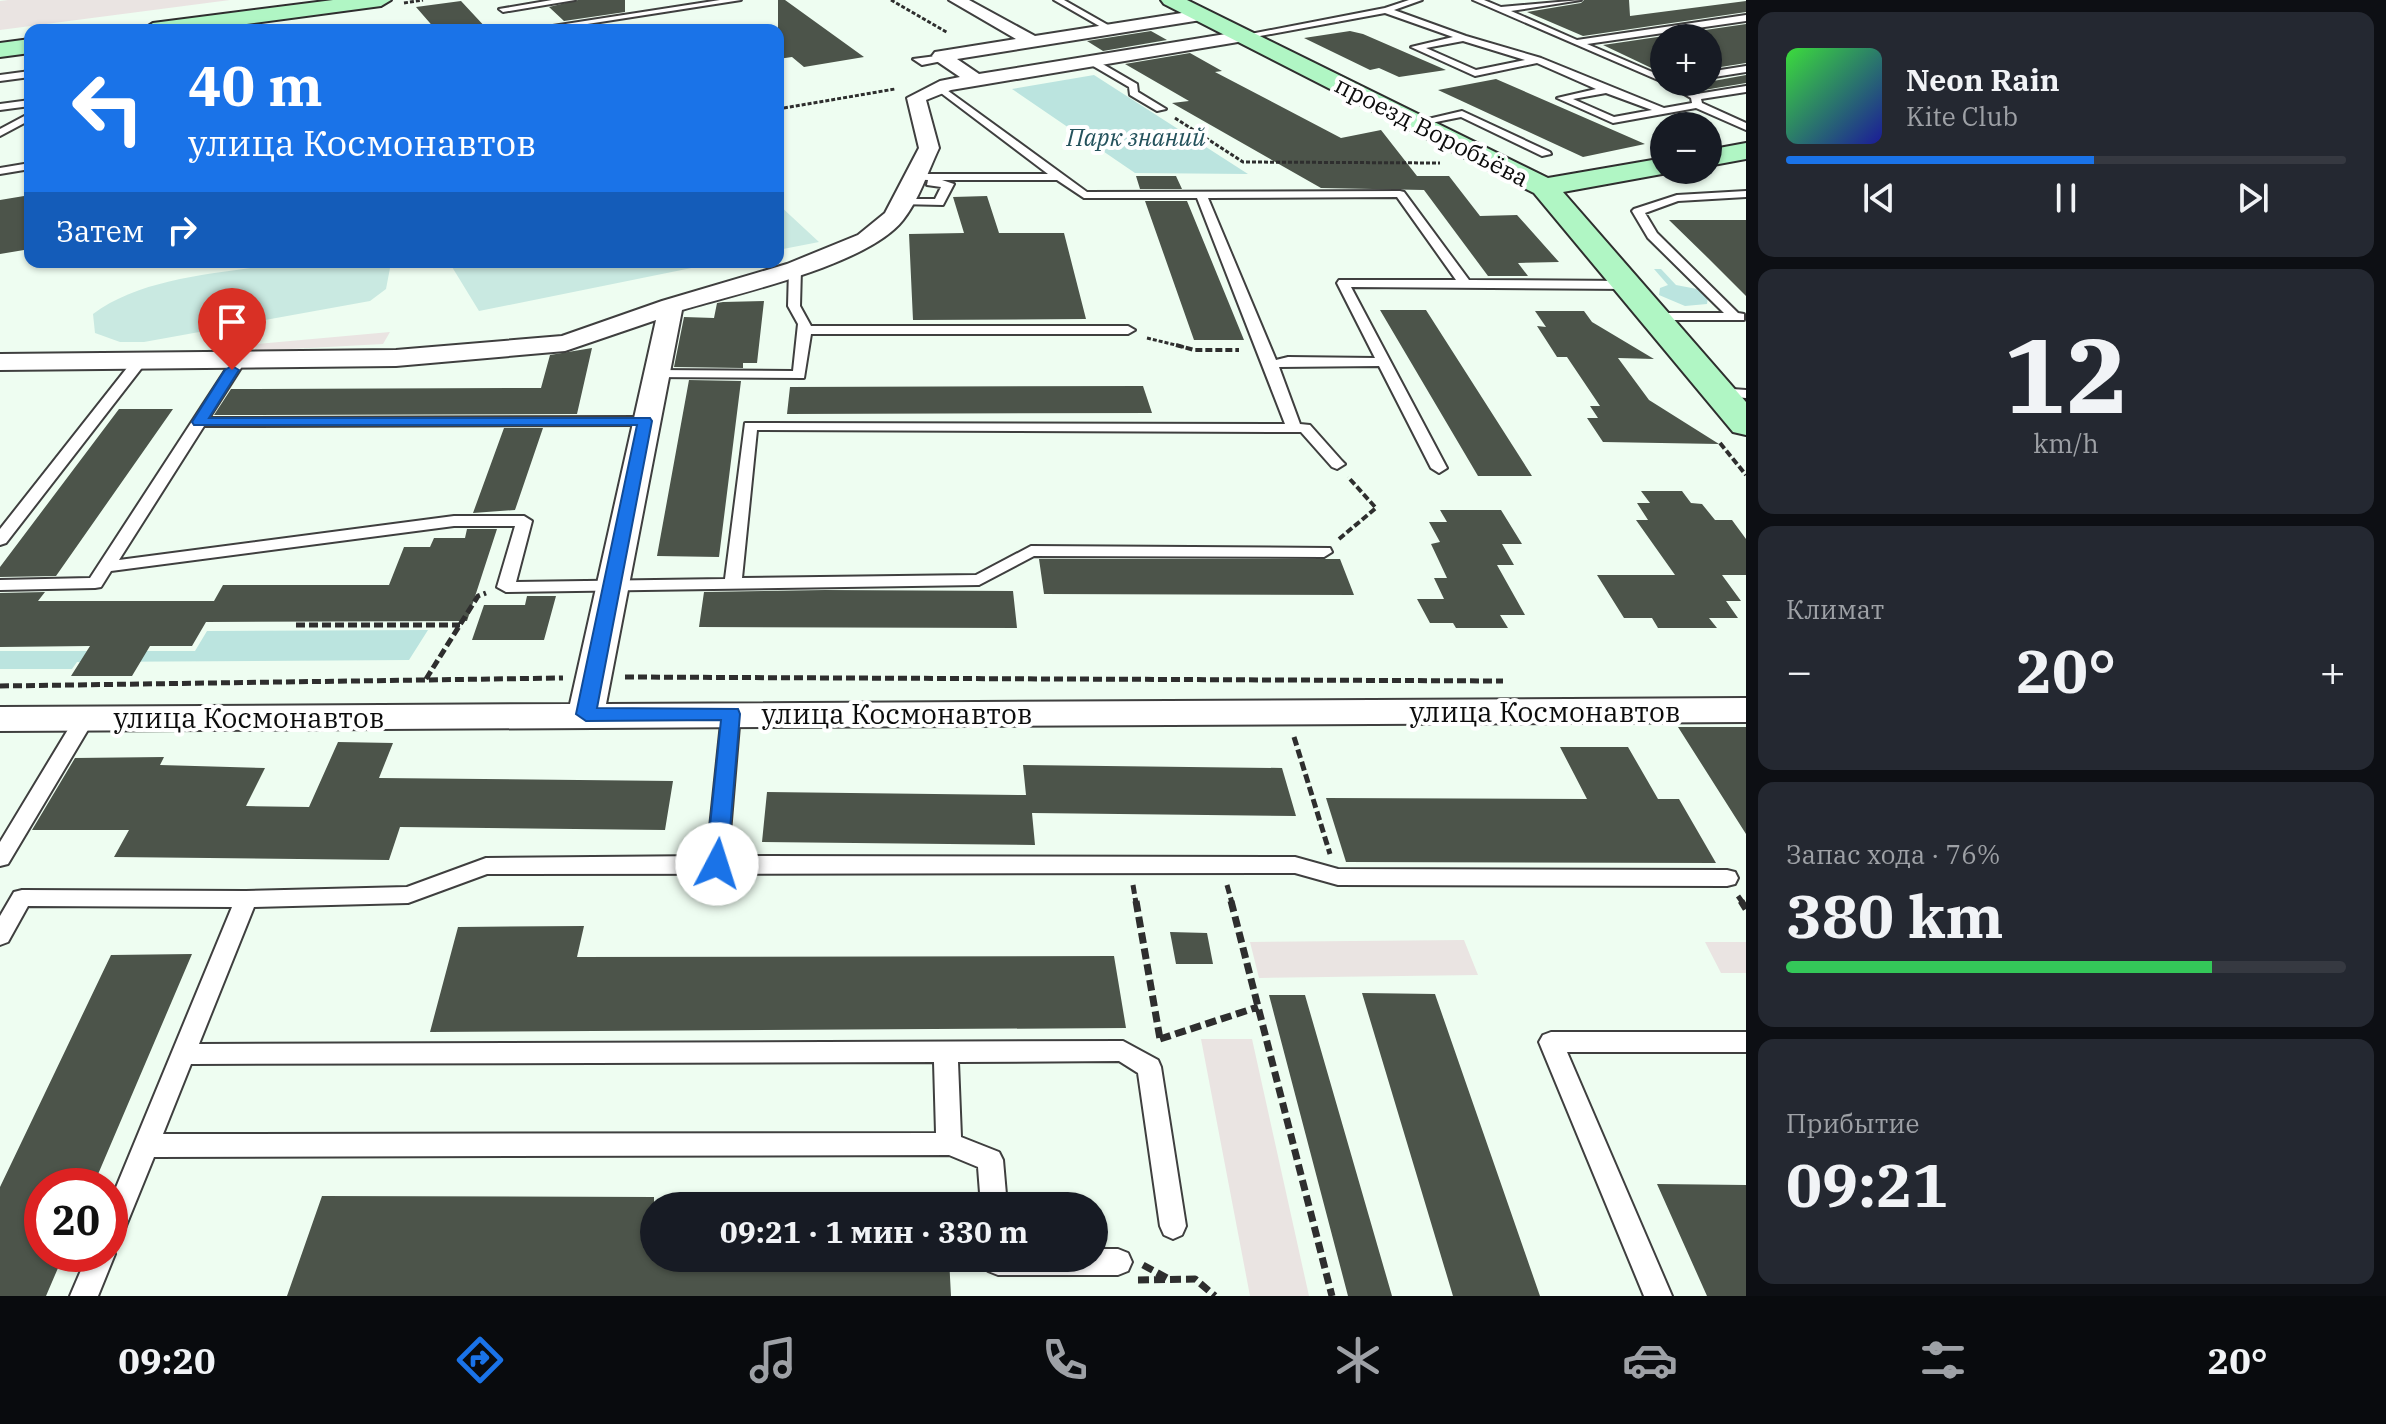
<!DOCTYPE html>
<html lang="ru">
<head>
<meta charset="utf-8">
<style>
	:root { --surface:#171b24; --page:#242831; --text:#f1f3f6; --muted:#9ea1a6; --line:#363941; --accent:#1a73e8 }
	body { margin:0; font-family:"IBM Plex Serif",serif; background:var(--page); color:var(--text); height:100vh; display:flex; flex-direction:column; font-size:30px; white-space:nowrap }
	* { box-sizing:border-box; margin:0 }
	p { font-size:26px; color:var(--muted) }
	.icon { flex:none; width:44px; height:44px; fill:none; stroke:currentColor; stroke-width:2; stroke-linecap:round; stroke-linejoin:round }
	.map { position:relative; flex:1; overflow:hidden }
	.sheet { display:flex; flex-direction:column; gap:12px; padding:12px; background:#0d0f14; width:640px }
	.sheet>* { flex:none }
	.top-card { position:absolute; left:24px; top:24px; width:760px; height:244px; border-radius:16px; box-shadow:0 2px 6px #0004; background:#1a73e8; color:#fff; overflow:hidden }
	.tools { position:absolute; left:1650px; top:24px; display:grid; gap:16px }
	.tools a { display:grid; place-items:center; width:72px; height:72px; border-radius:50%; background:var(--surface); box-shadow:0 2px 6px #0004; font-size:40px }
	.speed { position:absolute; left:24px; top:1168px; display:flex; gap:16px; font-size:40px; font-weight:700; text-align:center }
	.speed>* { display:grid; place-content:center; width:104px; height:104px; border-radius:50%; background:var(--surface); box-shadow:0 2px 6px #0004; line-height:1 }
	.speed .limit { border:12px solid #d22; background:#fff; color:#111 }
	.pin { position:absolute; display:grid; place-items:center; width:68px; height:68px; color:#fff; margin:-82px -34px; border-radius:50% 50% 50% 0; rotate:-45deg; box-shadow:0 0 8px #0007 }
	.pin .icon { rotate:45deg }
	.me { position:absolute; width:88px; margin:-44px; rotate:5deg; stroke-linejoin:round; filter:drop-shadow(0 0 6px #0008) }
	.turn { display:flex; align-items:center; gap:28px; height:168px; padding:0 32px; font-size:36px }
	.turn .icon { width:104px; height:104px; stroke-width:2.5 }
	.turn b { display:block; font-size:56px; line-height:68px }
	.then { display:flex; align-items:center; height:76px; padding:0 32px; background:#0003; gap:16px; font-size:30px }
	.big { font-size:60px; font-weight:700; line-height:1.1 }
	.sheet .card { flex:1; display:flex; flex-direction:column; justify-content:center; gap:12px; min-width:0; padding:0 28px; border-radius:16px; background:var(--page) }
	.sheet .dial { align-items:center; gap:0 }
	.dial b { font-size:104px; line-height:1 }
	.song { display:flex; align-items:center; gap:24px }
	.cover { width:96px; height:96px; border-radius:12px; background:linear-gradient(135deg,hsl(120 70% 55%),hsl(240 70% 35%)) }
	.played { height:8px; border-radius:4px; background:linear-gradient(90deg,var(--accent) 55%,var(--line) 55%) }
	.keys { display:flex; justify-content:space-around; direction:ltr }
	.heat { display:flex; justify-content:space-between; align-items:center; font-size:44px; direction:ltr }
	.charge { height:12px; border-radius:6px; background:linear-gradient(90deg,#34c759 76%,var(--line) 0) }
	.trip { position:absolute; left:640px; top:1192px; width:468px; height:80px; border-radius:40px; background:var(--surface); box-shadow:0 2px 6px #0004; font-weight:700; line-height:80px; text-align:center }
	.tabs { display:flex; height:128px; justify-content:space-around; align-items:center; background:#090b0e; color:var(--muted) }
	.tabs .icon { width:56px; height:56px }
	.tabs .selected { color:var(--accent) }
	.tabs b { font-size:36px; color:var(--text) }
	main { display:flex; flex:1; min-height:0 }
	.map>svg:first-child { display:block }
	.industrial { fill:#eae4e2 }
	.green { fill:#bbe4df }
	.pitch { fill:#c9e9e1 }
	.building { fill:#4c544a }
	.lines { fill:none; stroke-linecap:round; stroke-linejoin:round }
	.lane-casing { stroke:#3f3f3f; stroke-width:4 }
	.street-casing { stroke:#3f3f3f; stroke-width:4 }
	.secondary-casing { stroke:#2e2e2e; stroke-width:4 }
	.path-far3 { stroke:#2e2e2e; stroke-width:3; stroke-dasharray:4 2; stroke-linecap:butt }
	.path-far2 { stroke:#2e2e2e; stroke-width:4; stroke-dasharray:7 3; stroke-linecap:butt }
	.path-far1 { stroke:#2e2e2e; stroke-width:5; stroke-dasharray:9 4; stroke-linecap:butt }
	.path { stroke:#2e2e2e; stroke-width:7; stroke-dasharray:11 5; stroke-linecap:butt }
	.lane { fill:#fff; fill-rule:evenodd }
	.street { fill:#fff; fill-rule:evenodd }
	.secondary { fill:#b0f6c4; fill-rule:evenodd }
	.route { fill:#1a73e8; stroke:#114b97; stroke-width:2 }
	.labels { text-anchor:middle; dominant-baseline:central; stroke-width:8; stroke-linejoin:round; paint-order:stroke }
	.far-street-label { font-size:24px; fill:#0c0c0c; stroke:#fff }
	.far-park-label { font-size:24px; font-style:italic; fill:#24525c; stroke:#fff }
	.street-label { font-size:28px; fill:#0c0c0c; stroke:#fff }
</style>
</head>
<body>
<main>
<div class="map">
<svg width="1746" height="1296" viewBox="0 0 1746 1296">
	<rect width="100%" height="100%" fill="#eefdf1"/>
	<!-- industrial -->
	<path class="industrial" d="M8 0H230L0 30V1Z
		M390 332 383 344 254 351 257 344Z
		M1464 940 1478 975 1259 978 1250 942Z
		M1705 942H1746V973H1721Z
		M1201 1039H1252L1309 1296H1250Z"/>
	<!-- green -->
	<path class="green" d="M1094 75 1248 174 1135 173 1012 89Z
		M1654 269H1661L1676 285 1697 289 1708 297 1707 304 1685 306 1659 295 1660 288 1668 285Z
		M428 630 409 660 77 662 72 669H0V651H195L207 631Z"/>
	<!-- pitch -->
	<path class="pitch" d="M778 204 819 242 778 250Z
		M291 262H380L390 268 386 289 370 301 144 342H120L95 333 93 314C145 275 227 273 291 262Z
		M449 262H721L479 311Z"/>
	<!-- building -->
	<path class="building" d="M578 0H625V12L564 21 549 7Z
		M778 0H785L864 57 804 67 792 57 778 59Z
		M1584 0H1629L1630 16 1746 1V12L1583 36 1527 12 1581 3Z
		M461 1 488 30H436L416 7Z
		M1746 24V63L1708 69V38H1664V74L1603 45Z
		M1151 31 1167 40 1103 51 1087 41Z
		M1350 31 1363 34 1446 70 1399 77 1379 68 1370 70 1304 38Z
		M1190 53 1222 71 1215 72 1341 138 1381 130 1417 176H1449L1480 216 1517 215 1559 262 1518 263 1528 276H1488L1424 190 1321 188 1172 103 1189 101 1125 64Z
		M1746 75V83L1698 91 1682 82H1708Z
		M1496 79 1645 144 1583 157 1438 90Z
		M1136 176H1176L1182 189H1140Z
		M30 195V249L0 254V200Z
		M987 196 999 233H1064L1086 319 913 320 909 234 964 233 953 197Z
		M1145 201H1187L1244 340H1194Z
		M1669 220H1746V296L1708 258Z
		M764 301 757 363H743V368L674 367 684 317 714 318 717 303 723 302Z
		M1380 310H1426L1532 476H1478Z
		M1535 311H1584L1592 322 1654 359 1618 358 1649 400 1719 444 1603 442 1587 418H1598L1590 406H1600L1567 357H1557L1537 326 1546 327Z
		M592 348 577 414 214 415 231 389 541 388 550 355Z
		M689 380 741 381 719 557 657 556Z
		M1143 386 1152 413 787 414 790 387Z
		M119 409H173L56 576 0 577V567Z
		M504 428H543L515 510 473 513Z
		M1641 491H1682L1691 503 1702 504 1715 520H1732L1746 539V575H1722L1741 601H1726L1738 618H1709L1717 628H1658L1652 618H1624L1597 575H1675L1636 520H1648L1637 503H1650Z
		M1440 510H1501L1522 544H1502L1514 565H1497L1525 615H1500L1508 628H1456L1453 623H1430L1417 599H1444L1434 578H1447L1431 544 1440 542 1429 522H1447Z
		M467 529H497L467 621 206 622 192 646H150L132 676H71L90 646 0 647V593L45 592 38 601H214L223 585H389L404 547H430L434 538H465Z
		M1039 559H1340L1354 595 1044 594Z
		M825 590 1013 591 1017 628 699 627 704 592Z
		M527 596H556L544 640H472L484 605H525Z
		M1678 727H1746V834Z
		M338 742 393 743 379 778 673 781 665 830 400 827 389 860 114 857 129 830H32L75 758 164 757 160 765 265 768 246 806 309 807Z
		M1560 747H1628L1658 799H1679L1716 863 1346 862 1326 798 1587 799Z
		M1023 765 1282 768 1296 816 1032 813 1035 845 762 842 767 792 1026 795Z
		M584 926 577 957 1114 956 1126 1028 430 1032 458 927Z
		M1170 932 1207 933 1213 964H1176Z
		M192 954 93 1186H42V1254H64L46 1296H0V1187L111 955Z
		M1362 993 1435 994 1540 1296H1453Z
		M1269 995H1305L1392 1296H1348Z
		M1657 1184 1746 1185V1296H1707Z
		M322 1196 654 1197V1258H949L951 1296H287Z"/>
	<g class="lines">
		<defs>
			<path id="lane" d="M552 0H575L503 12 499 9Z
				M720 0H741L549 30H527Z
				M1054 0H1064L1115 29 1108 31Z
				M1409 0H1422L1394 10 1466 36 1541 58 1664 108 1692 103 1691 98 1665 83 1473 0H1484L1501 7 1581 0 1511 11 1577 40 1746 15V21L1587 44 1664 77V82H1676L1697 94 1746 86V92L1701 99 1702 103 1746 123V130L1696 108 1613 123 1557 98 1596 89 1537 63 1475 76 1411 47 1453 37 1385 13 1244 39 1240 36 1385 8ZM1463 41 1525 60 1476 70 1426 48ZM1606 93 1652 110 1614 117 1573 99Z
				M944 55 947 60 922 65 913 59Z
				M1088 59H1094L1137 84 1138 92 1166 109 1157 111 1130 95 1129 87 1088 63Z
				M1746 66V72L1708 78V72Z
				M30 71V77L0 81V75Z
				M940 85 1087 192 1400 191 1404 192 1469 280 1628 281 1634 285 1628 289 1351 287 1447 468 1439 473 1431 468 1379 366 1279 367 1300 424 1310 425 1342 461 1345 464 1337 469 1332 467 1301 432 757 430 742 578 976 575 1031 546 1330 548 1332 552 1324 557 1034 556 979 585 506 592 497 587 515 526H454L111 571 101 587 95 588 0 590V580L90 578 232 360 239 356 246 360 209 418 645 417 652 421 645 425 204 426 119 560 454 516H524L532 521 516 582 725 579 745 423 1285 424 1197 198H1084L1057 180H942L954 184 943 205 898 204V200L902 199H935L941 187 927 185 928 180 910 179 908 177 914 174H1048L937 90V86ZM1397 197 1456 280H1339L1337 283 1375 358 1288 357 1276 360 1208 198Z
				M30 100V106L0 110V104Z
				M1462 111 1550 152 1551 154 1542 156 1461 117 1416 126 1411 123Z
				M30 113V120L0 136V129Z
				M30 163V169L0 174V168Z
				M1746 191V197L1678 201 1645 213 1657 233 1738 313 1744 314V320H1650L1648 317 1655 313H1724L1648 238 1632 211 1634 209 1677 195Z
				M795 265 801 269 800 306 811 326H1128L1135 330 1128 334H811L804 378 650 377 648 374 655 370 793 371 798 324 788 306 789 269Z
				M139 358 146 362 144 365 6 543 0 545V529L134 359Z
				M1719 388 1746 390V398L1714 395V389Z
				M731 708 740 714 728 856 1295 857 1338 869 1727 870 1735 872 1738 878 1735 884 1727 886 1338 885 1295 873 487 874 408 903 254 907 199 1044 1123 1041 1158 1060 1161 1067 1186 1226 1182 1235 1173 1239 1164 1235 1160 1226 1138 1073 1119 1061 958 1062 961 1137 999 1152 1003 1160 1007 1206H981L978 1167 949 1155 154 1157 119 1243 112 1246 115 1254 98 1296H70L88 1254H110V1202L232 907 28 906 8 942 0 945V916L14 892 22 890 246 891 407 887 486 858 707 856 722 714ZM934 1062 936 1133 163 1134 191 1064Z
				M85 712 95 718 8 864 0 866V842L78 713Z
				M1551 1032H1746V1052H1567L1672 1296H1644L1539 1042 1543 1035Z
				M1094 1249H1118L1128 1253 1132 1262 1128 1271 1118 1275H998L988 1271 985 1258H1094Z"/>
			<path id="street" d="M949 0H969L1035 36 1201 10 1209 15 1201 20 957 59 979 74 1244 31 1252 36 1244 41 951 90 926 100 939 148C928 171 919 200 903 220 868 265 738 293 682 310L606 704 1746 698V722L0 731V707L570 704 656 320 565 351 396 366 0 370V354L396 350 562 336 662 301 787 264 858 235 885 213 919 148 907 98 940 81 960 77 935 60 932 56 935 52 1016 39Z"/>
			<path id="secondary" d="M333 0H391L381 6 202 30H142L153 23Z
				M1161 0H1187L1548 178 1664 158V170L1673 172 1563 192 1746 402V435L1733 432 1534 193 1164 4Z
				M30 39V53L0 57V43Z
				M1746 143V159L1708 166V150Z"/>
		</defs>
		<!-- lane casing -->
		<use href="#lane" class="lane-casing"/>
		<!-- street casing -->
		<use href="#street" class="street-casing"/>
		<!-- secondary casing -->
		<use href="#secondary" class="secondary-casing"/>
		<!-- path-far3 -->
		<path class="path-far3" d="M891 0 948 33
			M404 3 423 0
			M778 109 895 89
			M1175 118 1243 162 1440 163
			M1147 338 1184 347"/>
		<!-- path-far2 -->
		<path class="path-far2" d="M1176 345 1194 350H1239
			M1720 443 1746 475
			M1339 539 1376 508 1348 477"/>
		<!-- path-far1 -->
		<path class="path-far1" d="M296 625H460
			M625 677 1503 681
			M426 679 478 596 486 593
			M0 686 563 678
			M1294 737 1330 854
			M1133 885 1136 903
			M1227 885 1232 903
			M1738 896 1743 903"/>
		<!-- path -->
		<path class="path" d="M1136 901 1160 1039
			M1231 901 1332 1296
			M1741 901 1746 909
			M1160 1039 1258 1007
			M1143 1265 1169 1279
			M1138 1280 1195 1279 1215 1296"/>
		<!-- lane -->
		<use href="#lane" class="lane"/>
		<!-- street -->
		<use href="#street" class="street"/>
		<!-- secondary -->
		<use href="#secondary" class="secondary"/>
	</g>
	<!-- route -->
	<path class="route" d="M232 366 239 370 209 418H650L652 421 597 708 738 709 740 714 727 864 724 870H709L706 864 721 720 586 721 576 714 637 425H194L192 422 225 370Z"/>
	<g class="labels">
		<!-- far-street labels -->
		<g class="far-street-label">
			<text transform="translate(1432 131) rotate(27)">проезд Воробьёва</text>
		</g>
		<!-- far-park labels -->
		<g class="far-park-label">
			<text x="1136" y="137">Парк знаний</text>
		</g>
		<!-- street labels -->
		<g class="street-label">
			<text x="1545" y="711">улица Космонавтов</text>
			<text x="897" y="713">улица Космонавтов</text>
			<text x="249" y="717">улица Космонавтов</text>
		</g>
	</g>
</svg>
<div class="tools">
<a>+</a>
<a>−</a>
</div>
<div class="speed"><div class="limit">20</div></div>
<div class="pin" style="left:232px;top:370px;background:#d93025"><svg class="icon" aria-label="arrive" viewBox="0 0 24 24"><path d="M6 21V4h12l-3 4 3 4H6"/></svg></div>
<svg class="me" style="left:717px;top:864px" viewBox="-20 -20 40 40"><circle r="19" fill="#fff"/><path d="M0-13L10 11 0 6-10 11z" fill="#1a73e8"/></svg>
<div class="trip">09:21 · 1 мин · 330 m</div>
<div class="top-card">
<div class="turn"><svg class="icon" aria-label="left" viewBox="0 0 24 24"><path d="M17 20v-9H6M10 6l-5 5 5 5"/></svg><div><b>40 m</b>улица Космонавтов</div></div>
<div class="then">Затем<svg class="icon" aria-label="right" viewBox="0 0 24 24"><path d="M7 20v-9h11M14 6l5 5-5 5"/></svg></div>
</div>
</div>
<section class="sheet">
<div class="card">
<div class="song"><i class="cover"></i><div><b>Neon Rain</b><p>Kite Club</p></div></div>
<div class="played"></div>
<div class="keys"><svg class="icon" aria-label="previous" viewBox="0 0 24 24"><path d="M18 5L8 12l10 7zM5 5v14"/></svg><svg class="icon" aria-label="pause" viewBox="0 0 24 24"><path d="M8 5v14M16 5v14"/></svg><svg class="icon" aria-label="next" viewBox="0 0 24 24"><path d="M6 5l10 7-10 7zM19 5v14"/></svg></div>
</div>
<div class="card dial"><b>12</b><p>km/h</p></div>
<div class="card"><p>Климат</p>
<div class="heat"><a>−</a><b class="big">20°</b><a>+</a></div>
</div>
<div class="card"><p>Запас хода · 76%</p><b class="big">380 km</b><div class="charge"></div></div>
<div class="card"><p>Прибытие</p><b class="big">09:21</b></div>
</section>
</main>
<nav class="tabs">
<b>09:20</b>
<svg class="icon selected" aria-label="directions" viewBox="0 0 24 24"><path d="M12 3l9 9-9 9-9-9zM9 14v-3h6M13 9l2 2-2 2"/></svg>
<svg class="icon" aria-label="music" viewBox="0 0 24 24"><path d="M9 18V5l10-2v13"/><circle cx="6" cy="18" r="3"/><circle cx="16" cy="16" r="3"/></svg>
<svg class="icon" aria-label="phone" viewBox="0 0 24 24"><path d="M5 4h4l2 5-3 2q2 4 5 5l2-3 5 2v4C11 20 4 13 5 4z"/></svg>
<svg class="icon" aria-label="climate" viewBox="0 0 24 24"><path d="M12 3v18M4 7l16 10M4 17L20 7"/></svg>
<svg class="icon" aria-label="car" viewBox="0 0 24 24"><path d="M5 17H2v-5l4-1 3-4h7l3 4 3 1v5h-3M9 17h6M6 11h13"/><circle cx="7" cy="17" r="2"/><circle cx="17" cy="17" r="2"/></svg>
<svg class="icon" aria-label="filters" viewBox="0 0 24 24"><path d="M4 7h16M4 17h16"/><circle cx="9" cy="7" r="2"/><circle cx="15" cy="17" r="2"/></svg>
<b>20°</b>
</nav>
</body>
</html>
